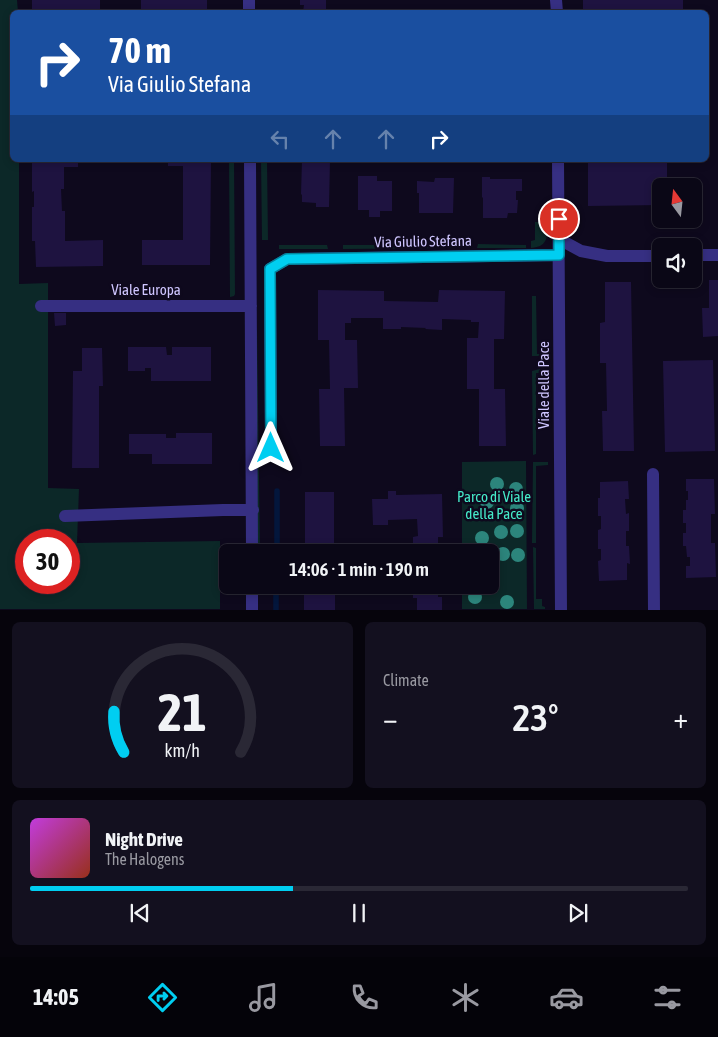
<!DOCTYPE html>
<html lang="en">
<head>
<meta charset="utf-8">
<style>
	:root { --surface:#0a0716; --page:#13101f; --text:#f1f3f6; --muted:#9999a1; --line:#2a2835; --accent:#00cef1 }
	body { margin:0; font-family:"Asap Condensed",sans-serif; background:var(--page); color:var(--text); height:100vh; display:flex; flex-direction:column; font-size:19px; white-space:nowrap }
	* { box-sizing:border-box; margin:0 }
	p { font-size:16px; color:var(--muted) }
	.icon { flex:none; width:28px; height:28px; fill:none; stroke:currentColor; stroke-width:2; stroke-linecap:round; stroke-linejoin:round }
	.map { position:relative; height:610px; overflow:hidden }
	.drawer { display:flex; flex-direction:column; gap:12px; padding:12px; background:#06040c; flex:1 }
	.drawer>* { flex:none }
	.hud { position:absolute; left:10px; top:10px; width:699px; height:152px; border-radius:8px; box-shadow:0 2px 8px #0003,0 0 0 1px var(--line); background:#1a4fa0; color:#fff; overflow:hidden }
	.needle { width:32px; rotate:345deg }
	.tools { position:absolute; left:652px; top:178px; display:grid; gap:10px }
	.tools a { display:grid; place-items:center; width:50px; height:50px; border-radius:8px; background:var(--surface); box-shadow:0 2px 8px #0003,0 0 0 1px var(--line); font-size:25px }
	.speed { position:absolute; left:15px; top:529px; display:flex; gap:10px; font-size:25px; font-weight:700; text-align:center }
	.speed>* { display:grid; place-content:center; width:65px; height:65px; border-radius:50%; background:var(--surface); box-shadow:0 2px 8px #0003,0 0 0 1px var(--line); line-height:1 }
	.speed .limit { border:8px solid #d22; background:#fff; color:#111 }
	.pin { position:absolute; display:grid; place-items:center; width:42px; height:42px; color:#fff; margin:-21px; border:2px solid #fff; border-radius:50%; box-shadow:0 1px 5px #0007 }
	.me { position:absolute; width:55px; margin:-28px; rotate:0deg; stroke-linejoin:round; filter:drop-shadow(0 0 4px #0008) }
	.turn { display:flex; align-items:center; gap:18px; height:105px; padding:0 15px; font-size:22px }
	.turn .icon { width:65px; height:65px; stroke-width:2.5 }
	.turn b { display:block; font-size:35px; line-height:42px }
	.lanes { display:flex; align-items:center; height:48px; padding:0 15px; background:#0003; justify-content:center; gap:25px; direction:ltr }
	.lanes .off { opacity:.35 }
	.big { font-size:38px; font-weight:600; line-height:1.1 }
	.drawer .widget { flex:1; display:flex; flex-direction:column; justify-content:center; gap:8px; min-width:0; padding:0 18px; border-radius:8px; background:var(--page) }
	.drawer .dial { align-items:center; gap:0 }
	.dial svg { height:130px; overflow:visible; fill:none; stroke:var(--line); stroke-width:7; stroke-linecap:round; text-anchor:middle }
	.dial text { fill:var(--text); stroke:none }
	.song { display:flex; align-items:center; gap:15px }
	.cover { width:60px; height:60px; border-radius:8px; background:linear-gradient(135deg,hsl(290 70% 55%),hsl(10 70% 35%)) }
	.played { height:5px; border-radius:2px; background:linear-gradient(90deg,var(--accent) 40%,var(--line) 40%) }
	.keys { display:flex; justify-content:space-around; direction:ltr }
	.heat { display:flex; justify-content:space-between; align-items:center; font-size:28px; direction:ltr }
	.drawer .tiles { flex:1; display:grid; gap:12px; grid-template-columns:1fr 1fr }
	.widget:last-child { grid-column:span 2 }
	.trip { position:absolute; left:219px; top:544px; width:280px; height:50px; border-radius:8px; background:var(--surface); box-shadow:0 2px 8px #0003,0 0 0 1px var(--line); font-weight:600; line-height:50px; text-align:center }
	.tab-bar { display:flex; height:80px; justify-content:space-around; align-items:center; background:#040309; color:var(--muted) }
	.tab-bar .icon { width:35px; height:35px }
	.tab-bar .on { color:var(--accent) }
	.tab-bar b { font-size:22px; color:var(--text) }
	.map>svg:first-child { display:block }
	.green { fill:#0c2828; fill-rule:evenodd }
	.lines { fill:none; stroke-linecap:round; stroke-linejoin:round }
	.stream { stroke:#03163c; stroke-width:5.5 }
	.building { fill:#1e1340 }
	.minor { stroke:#362f82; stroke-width:12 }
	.tree { fill:#2c857c }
	.route-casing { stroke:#00869d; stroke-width:12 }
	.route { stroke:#00cef1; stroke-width:9 }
	.labels { text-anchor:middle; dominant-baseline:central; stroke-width:5; stroke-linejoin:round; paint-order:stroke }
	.street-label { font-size:15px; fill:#cfc6ff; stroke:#0e091d }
	.park-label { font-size:15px; fill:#45ebc9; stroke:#0e091d }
</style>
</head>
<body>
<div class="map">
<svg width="718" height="610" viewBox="0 0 718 610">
	<rect width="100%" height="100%" fill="#0e091d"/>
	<!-- green -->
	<path class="green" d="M0 0H17L18 12H12V160H19V284L48 283V488L79 489 77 543 220 541V609H0ZM26 540H69V582H26Z
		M229 160H234L235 294 234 296 230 297Z
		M261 160H267L268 240H262Z
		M535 222H547C548 236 548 247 531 248V241L535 240Z
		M478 244 526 245V248H477Z
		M279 245H327L328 249H279Z
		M343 245H455V248L343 249Z
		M532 296H536L537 354H548L545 356H532Z
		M254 330H257L260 552H256Z
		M540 369H545L549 373H536V454L533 455 532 371Z
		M526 461 527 609H462V585H490V552H462V462Z
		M533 462H548V465L536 466V543H532Z
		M533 547 536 548V599H542V606L545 607V609H534Z"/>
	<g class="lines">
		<!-- stream -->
		<path class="stream" d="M277 552V491
			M276 610V585"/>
	</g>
	<!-- building -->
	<path class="building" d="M32 0H100V11H70V9H63V12H32Z
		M141 0H207V9H210V12H181V10H141Z
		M300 0H326V12H303L304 5H300Z
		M583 0H683V12H583Z
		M32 160H78V167H64V189H61L62 211H65V241L103 240V266L36 267 35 241H32V207H34V191L32 192Z
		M168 160H211L210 265H142V240H183V166H168Z
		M302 160H330L329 207H316V203L302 202V195L301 194Z
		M588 160H667V186H661V205L588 206Z
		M358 176H377V181H392V211H380V217H369V210H358Z
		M482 177H490V179H522V191H516V200H518L517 213H508L507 218H483V197L482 198Z
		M435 178H454L453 213H419V193H417V181L434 182Z
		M709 280H718V336L703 337 702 308H709Z
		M605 282H631L634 451H603L602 411H607L606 363H600V323L605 322Z
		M318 290 384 291V301L438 302 439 290 505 291 504 339H494V389H505L506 446H479V389H467V338H478L479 322H471V320L442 319V330L425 329 426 328 401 327V329H383V318H351V323H345V340H357L358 388H344L345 446H320L319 389H330L329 340H318Z
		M54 313H66V325L55 326Z
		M128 347H166L167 355H172V347H211V381H151V368H145V371H128Z
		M82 348H102L103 386H99V468H72L73 371H82Z
		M713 360 715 451 665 452 663 361Z
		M176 433H212V464H152V454H129V434H166V438H176Z
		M686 479H714L715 514H711V543H715L716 577 686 578V566H690V557H687L686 546H683V533H686V523H683V510H686V500H688V491H686Z
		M628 481 629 499H625L626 514 629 513V531H626V546H629L630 564 627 563V580L599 581 598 561 601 560V549H598V530L601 529V516H598V498H600V482Z
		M388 491H396V495L442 494 443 537H438V552H413V537L418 536 417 519 388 520V525H373L372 499H388Z
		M305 492H334V552H305Z
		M304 585H335V610H304Z
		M413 585H438V597H442V610H417V598H413Z"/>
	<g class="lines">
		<!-- minor -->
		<path class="minor" d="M249 0V12
			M556 0 557 12
			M250 160 252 552
			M558 160 561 610
			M559 239 581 251 607 256H661
			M694 255H718
			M41 306H251
			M271 448 270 269 287 259 559 255
			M653 474 654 610
			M65 516 223 510H253
			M252 610V585"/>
	</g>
	<!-- trees -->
	<g class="tree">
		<circle cx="497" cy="484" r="7"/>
		<circle cx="516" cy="489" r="7"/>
		<circle cx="487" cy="502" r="7"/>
		<circle cx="517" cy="508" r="7"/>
		<circle cx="517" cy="531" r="7"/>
		<circle cx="501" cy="532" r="7"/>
		<circle cx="482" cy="538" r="7"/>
		<circle cx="503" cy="554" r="7"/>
		<circle cx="518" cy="555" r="7"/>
		<circle cx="475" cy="597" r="7"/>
		<circle cx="507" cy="602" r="7"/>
	</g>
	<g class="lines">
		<defs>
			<path id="route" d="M271 448 270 269 287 259 559 255V219"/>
		</defs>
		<!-- route casing -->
		<use href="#route" class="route-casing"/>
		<!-- route -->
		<use href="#route" class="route"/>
	</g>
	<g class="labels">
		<!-- street labels -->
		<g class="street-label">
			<text transform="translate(423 241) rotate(-1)">Via Giulio Stefana</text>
			<text x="146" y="289">Viale Europa</text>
			<text transform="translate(543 385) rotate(-90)">Viale della Pace</text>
		</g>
		<!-- park labels -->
		<g class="park-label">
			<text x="494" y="496">Parco di Viale<tspan x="494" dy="17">della Pace</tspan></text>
		</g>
	</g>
</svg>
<div class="tools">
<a><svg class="needle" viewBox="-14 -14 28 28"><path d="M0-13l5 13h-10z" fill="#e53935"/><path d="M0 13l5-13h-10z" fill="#9999a1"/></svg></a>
<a><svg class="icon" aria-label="sound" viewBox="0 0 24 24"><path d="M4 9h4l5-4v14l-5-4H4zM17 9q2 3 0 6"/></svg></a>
</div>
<div class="speed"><div class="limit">30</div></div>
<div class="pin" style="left:559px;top:219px;background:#d93025"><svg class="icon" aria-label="arrive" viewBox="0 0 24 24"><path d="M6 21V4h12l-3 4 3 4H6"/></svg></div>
<svg class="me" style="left:271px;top:448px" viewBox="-20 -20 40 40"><path d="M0-17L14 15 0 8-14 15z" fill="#00cef1" stroke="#fff" stroke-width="4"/></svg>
<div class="trip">14:06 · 1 min · 190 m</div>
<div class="hud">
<div class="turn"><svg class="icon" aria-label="right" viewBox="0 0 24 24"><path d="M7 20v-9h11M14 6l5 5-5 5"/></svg><div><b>70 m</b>Via Giulio Stefana</div></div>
<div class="lanes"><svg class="icon off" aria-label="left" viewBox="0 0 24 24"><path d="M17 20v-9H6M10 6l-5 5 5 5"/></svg><svg class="icon off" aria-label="ahead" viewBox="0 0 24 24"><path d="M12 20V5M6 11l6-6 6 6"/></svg><svg class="icon off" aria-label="ahead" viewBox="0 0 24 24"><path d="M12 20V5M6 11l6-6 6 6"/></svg><svg class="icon" aria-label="right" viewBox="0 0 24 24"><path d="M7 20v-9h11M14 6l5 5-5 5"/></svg></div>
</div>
</div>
<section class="drawer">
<div class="tiles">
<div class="widget dial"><svg viewBox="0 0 100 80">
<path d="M14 69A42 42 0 1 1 86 69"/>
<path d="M14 69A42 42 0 0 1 8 44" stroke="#00cef1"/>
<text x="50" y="56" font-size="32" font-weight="700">21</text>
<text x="50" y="72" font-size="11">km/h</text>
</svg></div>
<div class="widget"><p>Climate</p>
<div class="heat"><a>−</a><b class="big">23°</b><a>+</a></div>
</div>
<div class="widget">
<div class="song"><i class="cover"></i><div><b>Night Drive</b><p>The Halogens</p></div></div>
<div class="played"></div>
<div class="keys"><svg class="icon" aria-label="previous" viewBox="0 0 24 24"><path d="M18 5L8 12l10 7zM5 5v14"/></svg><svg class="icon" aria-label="pause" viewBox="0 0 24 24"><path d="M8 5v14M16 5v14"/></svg><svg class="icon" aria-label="next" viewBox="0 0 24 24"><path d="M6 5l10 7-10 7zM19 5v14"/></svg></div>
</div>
</div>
</section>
<nav class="tab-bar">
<b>14:05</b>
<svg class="icon on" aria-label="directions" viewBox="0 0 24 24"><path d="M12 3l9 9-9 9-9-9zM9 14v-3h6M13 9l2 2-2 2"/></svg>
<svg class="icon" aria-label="music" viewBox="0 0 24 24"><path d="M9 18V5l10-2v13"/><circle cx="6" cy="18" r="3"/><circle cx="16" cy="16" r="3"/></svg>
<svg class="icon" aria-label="phone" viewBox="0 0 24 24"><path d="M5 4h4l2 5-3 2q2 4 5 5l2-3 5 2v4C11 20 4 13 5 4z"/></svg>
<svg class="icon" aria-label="climate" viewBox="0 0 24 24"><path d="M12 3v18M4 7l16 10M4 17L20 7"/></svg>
<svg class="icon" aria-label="car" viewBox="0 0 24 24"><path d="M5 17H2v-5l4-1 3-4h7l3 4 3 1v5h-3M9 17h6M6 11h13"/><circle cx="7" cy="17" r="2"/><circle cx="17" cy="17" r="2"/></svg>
<svg class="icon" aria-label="filters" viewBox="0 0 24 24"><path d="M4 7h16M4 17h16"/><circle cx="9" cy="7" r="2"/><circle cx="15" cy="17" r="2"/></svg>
</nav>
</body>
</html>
